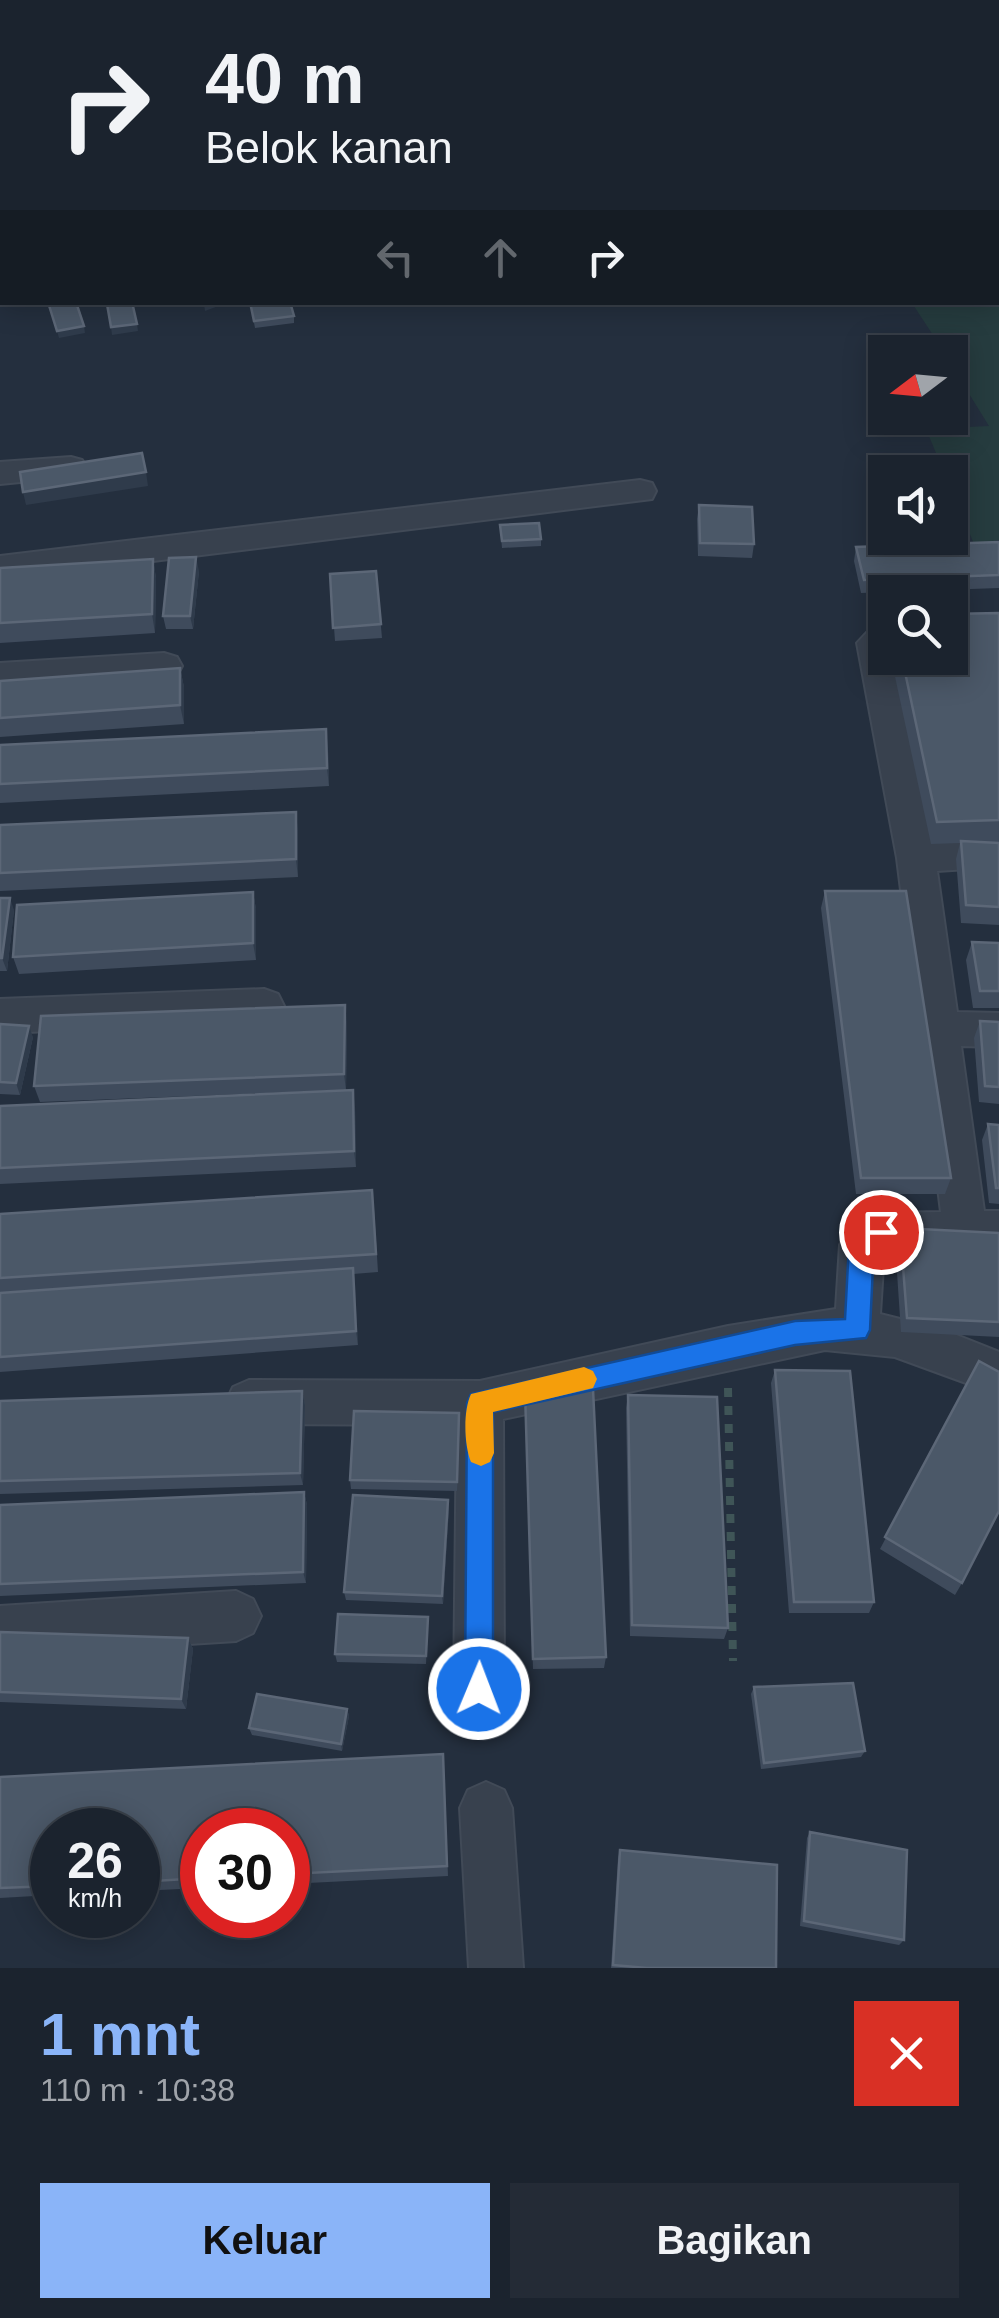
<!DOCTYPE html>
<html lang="id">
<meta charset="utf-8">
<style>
body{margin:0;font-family:Arial,sans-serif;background:#242b36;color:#f1f3f6;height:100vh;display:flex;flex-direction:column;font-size:38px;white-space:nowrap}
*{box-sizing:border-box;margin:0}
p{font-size:32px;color:#a0a4aa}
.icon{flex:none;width:55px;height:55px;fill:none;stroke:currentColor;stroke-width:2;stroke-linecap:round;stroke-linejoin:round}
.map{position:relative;height:1968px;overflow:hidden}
.details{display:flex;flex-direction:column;background:#1b232e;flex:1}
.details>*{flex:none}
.banner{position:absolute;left:0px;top:0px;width:1000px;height:305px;box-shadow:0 5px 25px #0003,0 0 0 2px #39404a;background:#1b232e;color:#f1f3f6;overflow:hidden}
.needle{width:65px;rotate:254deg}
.tools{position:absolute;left:868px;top:335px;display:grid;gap:20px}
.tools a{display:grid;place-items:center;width:100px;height:100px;border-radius:0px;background:#1b232e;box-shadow:0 5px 25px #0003,0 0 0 2px #39404a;font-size:50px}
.speed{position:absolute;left:30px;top:1808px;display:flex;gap:20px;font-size:50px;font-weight:700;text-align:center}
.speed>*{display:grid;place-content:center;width:130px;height:130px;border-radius:50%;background:#1b232e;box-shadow:0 5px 25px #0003,0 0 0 2px #39404a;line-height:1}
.speed small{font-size:25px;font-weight:400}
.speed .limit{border:15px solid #d22;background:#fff;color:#111}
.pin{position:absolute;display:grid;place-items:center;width:85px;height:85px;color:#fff;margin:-42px;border:5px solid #fff;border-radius:50%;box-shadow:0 2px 10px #0007}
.me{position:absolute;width:110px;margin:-55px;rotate:1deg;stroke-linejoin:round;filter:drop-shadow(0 0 8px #0008)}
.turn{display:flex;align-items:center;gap:35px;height:210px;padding:0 40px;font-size:45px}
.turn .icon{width:130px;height:130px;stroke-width:2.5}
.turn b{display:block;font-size:70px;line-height:85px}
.lanes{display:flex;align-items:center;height:95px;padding:0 40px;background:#0003;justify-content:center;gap:50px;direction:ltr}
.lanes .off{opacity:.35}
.round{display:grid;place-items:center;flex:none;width:105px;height:105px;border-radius:0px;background:#242b36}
.summary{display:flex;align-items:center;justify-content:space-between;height:170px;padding:0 40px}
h1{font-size:60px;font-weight:700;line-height:75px;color:#8ab4f8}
.primary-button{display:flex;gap:20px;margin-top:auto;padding:20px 40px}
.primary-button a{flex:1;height:115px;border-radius:0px;background:#8ab4f8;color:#111;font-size:40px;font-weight:700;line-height:115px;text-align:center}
.primary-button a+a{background:#242b36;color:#f1f3f6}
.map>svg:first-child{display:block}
</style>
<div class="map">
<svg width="999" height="1968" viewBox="0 0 999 1968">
<rect width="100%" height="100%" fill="#242f3e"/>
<path fill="#263c3f" d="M584 0H999V540L974 544 950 486V472H944L926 429 989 426 950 363V352H944L912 303 998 302V2Z"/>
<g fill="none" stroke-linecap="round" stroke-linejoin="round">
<g stroke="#414a57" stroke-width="4">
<path id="minor" d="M71 457 82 460 87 468 82 476 0 484V462Z
M640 480 652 483 656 491 652 499 0 580V556Z
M885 623V658H895L932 842 999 837V867L937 871 957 1012 999 1013V1047L961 1046 984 1211H999V1249L884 1251 880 1314 944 1330 999 1352V1395L895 1357 825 1350 503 1419 504 1689 497 1707 479 1714 461 1707 454 1689 457 1425 249 1424 233 1417 226 1402 233 1387 249 1380 480 1381 728 1326 836 1309 840 1245 851 1223 881 1213 941 1212 897 858 857 643 873 626Z
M164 653 177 657 182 666 177 675 0 689V663Z
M264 989 278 994 284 1006 278 1018 264 1023 0 1033V999Z
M236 1591 253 1599 261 1616 253 1633 236 1641 0 1656V1606Z
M486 1782 504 1790 512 1808 523 1968H469L460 1808 468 1790Z"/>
</g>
<path stroke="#3f5557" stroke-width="8" stroke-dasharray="9 9" stroke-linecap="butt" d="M728 1388 733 1661"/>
<use href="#minor" fill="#38414e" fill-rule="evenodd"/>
</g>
<path fill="#3f4b5c" d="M250 302 294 316V323L255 328Z
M699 505 754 544 752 558 698 556 697 519Z
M500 525 541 539V546L502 548Z
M999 542V588L861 593 854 561 856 547Z
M153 559 156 578 155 633 0 643V568Z
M199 571 193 629H166L163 616Z
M376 571 382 638 335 641 330 574Z
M999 613V925L961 923 956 859 960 843 931 844 891 658H950Z
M180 668 184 687V724L0 737V681Z
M0 745 328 748 329 786 0 803Z
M0 825 298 830V877L0 891Z
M825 891 951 1178 945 1194H856L821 908Z
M253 892 256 909V960L19 974 13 957Z
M0 898 14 910 7 971H0Z
M972 942 999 943V1008H973L966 960Z
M980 1021 999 1022V1104L979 1102 974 1038Z
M347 1022 346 1090 40 1102 34 1086Z
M0 1024 33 1037 20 1095 0 1094Z
M0 1106H355L356 1167 0 1184Z
M988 1124 999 1125V1204L989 1203 982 1140Z
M374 1209 378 1272 353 1274 358 1345 0 1372V1214Z
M900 1228 999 1233V1337L901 1332 895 1243Z
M979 1361 962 1583 955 1595 880 1549Z
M775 1370 874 1602 869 1613H789L771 1383Z
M302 1391 305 1405 303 1485 0 1494V1401Z
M525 1391 606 1657 604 1668 533 1669Z
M628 1395 728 1628 724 1639 630 1636 626 1408Z
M460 1423 457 1491 351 1489 350 1480Z
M304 1492 307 1505 306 1583 0 1596V1505Z
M449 1508 443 1604 346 1600 344 1592Z
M428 1617 426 1664 337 1662 335 1654Z
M0 1632 188 1638 193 1649 186 1709 0 1702Z
M754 1687 865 1751 861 1757 761 1769 751 1694Z
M347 1709 349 1716 342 1751 252 1735 249 1728Z
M444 1766 448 1876 288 1884V1830H202V1888L138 1891V1830H52V1895L0 1898V1777Z
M810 1832 904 1940 899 1945 800 1926 807 1838Z
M620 1850 776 1968H611L618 1858Z"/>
<path fill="#2f3b4b" d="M208 302H229L205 311 204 304Z
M137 324 138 331 112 335 111 327Z
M84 326 85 333 59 338 57 331Z
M146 472 148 486 26 505 23 492Z
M196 557 199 571 193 629 190 616Z
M153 559 156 578 155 633 152 614Z
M180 668 184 687V724L180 705Z
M326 729 328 748 329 786 327 768Z
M296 812 298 830V877L296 859Z
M253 892 256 909V960L253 943Z
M10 898 14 910 7 971 2 958Z
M345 1005 347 1022 346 1090 344 1074Z
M29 1026 33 1037 20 1095 16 1083Z
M353 1090 355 1106 356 1167 354 1151Z
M353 1268 355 1283 358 1345 356 1331Z
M302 1391 305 1405 303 1485 300 1473Z
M304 1492 307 1505 306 1583 303 1572Z
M448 1500 449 1508 443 1604 442 1596Z
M188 1638 193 1649 186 1709 181 1699Z
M347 1709 349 1716 342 1751 341 1744Z"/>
<path fill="#4b5868" stroke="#5c6777" stroke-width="2.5" d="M48 302H76L84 326 57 331Z
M122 302H132L137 324 111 327 107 304Z
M250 302H290L294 316 254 321Z
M142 453 146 472 23 492 20 472Z
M699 505 752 507 754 544 700 543Z
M539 523 541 539 502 541 500 525Z
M999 542V575L864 580 856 547Z
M196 557 190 616H163L169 558Z
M153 559 152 614 0 623V568Z
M376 571 381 624 333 628 330 574Z
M999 613V820L937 822 902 658H950V614Z
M180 668V705L0 718V681Z
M326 729 327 768 0 784V745Z
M296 812V859L0 873V825Z
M961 841 999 843V907L966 905Z
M825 891H906L951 1178H861Z
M253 892V943L13 957 17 905Z
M0 898H10L2 958H0Z
M972 942 999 943V991H980Z
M345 1005 344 1074 34 1086 41 1016Z
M980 1021 999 1022V1087L985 1086Z
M0 1024 29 1026 16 1083 0 1082Z
M353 1090 354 1151 0 1168V1106Z
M988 1124 999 1125V1188H996Z
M372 1190 376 1254 0 1278V1214Z
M900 1228 999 1233V1322L907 1318Z
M353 1268 356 1331 0 1357V1293Z
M979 1361 999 1372V1511L962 1583 885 1537Z
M775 1370 850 1371 874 1602H794Z
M593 1389 606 1657 533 1659 525 1391Z
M302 1391 300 1473 0 1481V1401Z
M628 1395 717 1397 728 1628 632 1625Z
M354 1411 459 1413 457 1482 350 1480Z
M304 1492 303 1572 0 1584V1505Z
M353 1495 448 1500 442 1596 344 1592Z
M338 1614 428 1617 426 1656 335 1654Z
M0 1632 188 1638 181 1699 0 1692Z
M853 1683 865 1751 764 1763 754 1687Z
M257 1694 347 1709 341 1744 249 1728Z
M443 1754 447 1866 288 1874V1830H202V1878L138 1882V1830H52V1886L0 1888V1777Z
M810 1832 907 1850 904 1940 804 1921Z
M620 1850 777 1865 776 1968H647L613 1965Z"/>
<path fill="#1a73e8" stroke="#114b97" stroke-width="2.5" d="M881 1221 890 1224 893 1232 890 1240 874 1245 870 1330 866 1338 795 1345 493 1412V1689L489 1699 479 1703 469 1699 465 1689 467 1403 471 1394 795 1321 845 1319 849 1245 857 1229Z"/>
<path fill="#f59e0b" d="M584 1367 593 1371 597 1379 593 1388 493 1412 494 1453 490 1462 481 1466 471 1462C464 1445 463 1411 471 1394Z"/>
</svg>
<div class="tools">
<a><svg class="needle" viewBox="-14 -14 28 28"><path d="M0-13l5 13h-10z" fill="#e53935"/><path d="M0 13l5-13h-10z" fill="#a0a4aa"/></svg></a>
<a><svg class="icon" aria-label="sound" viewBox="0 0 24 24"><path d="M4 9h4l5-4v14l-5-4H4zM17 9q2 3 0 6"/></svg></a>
<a><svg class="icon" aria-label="search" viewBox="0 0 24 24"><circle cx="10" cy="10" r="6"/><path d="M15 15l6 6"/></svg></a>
</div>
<div class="speed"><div>26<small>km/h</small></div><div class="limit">30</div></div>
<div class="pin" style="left:881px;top:1232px;background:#d93025"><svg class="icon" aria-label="arrive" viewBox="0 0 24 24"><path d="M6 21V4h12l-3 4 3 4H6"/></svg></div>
<svg class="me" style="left:479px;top:1689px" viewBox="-20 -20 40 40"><circle r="17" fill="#1a73e8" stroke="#fff" stroke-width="3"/><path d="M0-11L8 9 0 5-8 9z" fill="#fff"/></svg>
<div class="banner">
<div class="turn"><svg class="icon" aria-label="right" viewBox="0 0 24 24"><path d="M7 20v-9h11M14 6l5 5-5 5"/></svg><div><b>40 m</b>Belok kanan</div></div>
<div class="lanes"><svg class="icon off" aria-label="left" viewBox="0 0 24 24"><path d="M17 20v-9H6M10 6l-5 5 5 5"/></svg><svg class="icon off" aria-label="ahead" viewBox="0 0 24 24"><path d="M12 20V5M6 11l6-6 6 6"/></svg><svg class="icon" aria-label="right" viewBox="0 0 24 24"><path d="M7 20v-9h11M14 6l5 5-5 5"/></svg></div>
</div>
</div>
<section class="details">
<div class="summary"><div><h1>1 mnt</h1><p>110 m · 10:38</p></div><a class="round" style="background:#d93025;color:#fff"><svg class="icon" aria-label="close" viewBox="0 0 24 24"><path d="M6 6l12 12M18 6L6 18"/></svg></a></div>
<div class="primary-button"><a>Keluar</a><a>Bagikan</a></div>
</section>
